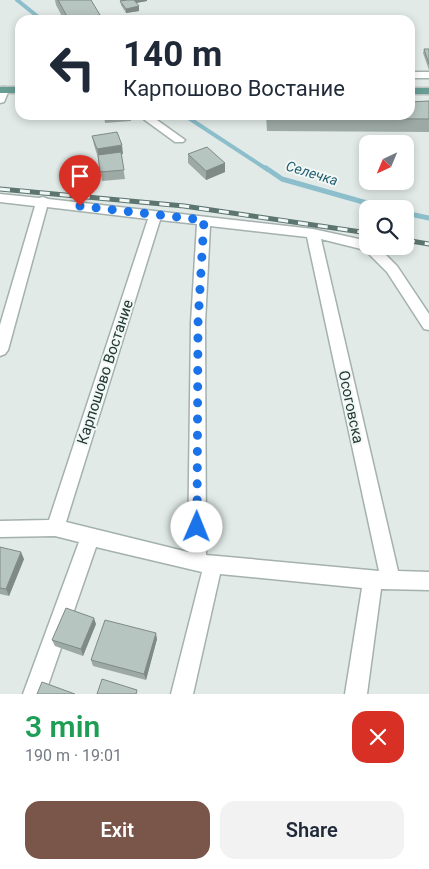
<!DOCTYPE html>
<meta charset="utf-8">
<style>
body{margin:0;font-family:Roboto,sans-serif;background:#f2f2f3;color:#1f2937;height:100vh;display:flex;flex-direction:column;font-size:19px;white-space:nowrap}
*{box-sizing:border-box;margin:0}
p{font-size:16px;color:#747a83}
.icon{flex:none;width:28px;height:28px;fill:none;stroke:currentColor;stroke-width:2;stroke-linecap:round;stroke-linejoin:round}
.map{position:relative;height:694px;overflow:hidden}
.drawer{display:flex;flex-direction:column;background:#fff;flex:1}
.drawer>*{flex:none}
.banner{position:absolute;left:15px;top:15px;width:400px;height:105px;border-radius:15px;box-shadow:0 2px 8px #0003;background:#fff;color:#1f2937;overflow:hidden}
.needle{width:32px;rotate:224deg}
.fabs{position:absolute;left:359px;top:135px;display:grid;gap:10px}
.fabs a{display:grid;place-items:center;width:55px;height:55px;border-radius:10px;background:#fff;box-shadow:0 2px 8px #0003;font-size:25px}
.pin{position:absolute;display:grid;place-items:center;width:42px;height:42px;color:#fff;margin:-51px -21px;border-radius:50% 50% 50% 0;rotate:-45deg;box-shadow:0 0 5px #0007}
.pin .icon{rotate:45deg}
.me{position:absolute;width:55px;margin:-28px;rotate:1deg;stroke-linejoin:round;filter:drop-shadow(0 0 4px #0008)}
.turn{display:flex;align-items:center;gap:18px;height:105px;padding:0 25px;font-size:22px}
.turn .icon{width:65px;height:65px;stroke-width:2.5}
.turn b{display:block;font-size:35px;line-height:42px}
.round{display:grid;place-items:center;flex:none;width:52px;height:52px;border-radius:15px;background:#f2f2f3}
.overview{display:flex;align-items:center;justify-content:space-between;height:85px;padding:0 25px}
h1{font-size:30px;font-weight:600;line-height:38px;color:#1e9e55}
.button{display:flex;gap:10px;margin-top:auto;padding:10px 25px}
.button a{flex:1;height:58px;border-radius:15px;background:#79554a;color:#fff;font-size:20px;font-weight:600;line-height:58px;text-align:center}
.button a+a{background:#f2f2f3;color:#1f2937}
.map>svg:first-child{display:block}
</style>
<div class="map">
<svg width="429" height="694" viewBox="0 0 429 694">
<rect width="100%" height="100%" fill="#e1eae7"/>
<g fill="none" stroke-linecap="round" stroke-linejoin="round">
<path stroke="#8cbecc" stroke-width="4" d="M17 0 42 20
M184 115 268 170"/>
<path stroke="#8cbecc" stroke-width="5" d="M266 168 282 179 388 209
M405 213 429 218"/>
<g stroke="#a4b1ae" stroke-width="3">
<path id="minor" d="M410 72H429V78H410Z
M4 87 9 90 4 102 0 103V88Z
M138 115H150L185 140 183 142H175Z
M0 194 39 198 43 197 48 199 313 229 368 241V246H377L397 266 429 314V330L424 329 387 272 365 250 321 239 398 571 429 572V590L381 589 367 694H345L362 588 220 574 193 694H171L202 572 96 547 45 694H23L79 542 55 536 0 537V521L49 520 148 219 47 207 8 350 5 354 0 356V325L35 206 0 202ZM160 220 197 224 191 323 188 552 66 522ZM210 226 307 237 379 571 206 555 205 323Z"/>
</g>
<g stroke="#bdc4c2" stroke-width="3">
<path id="major" d="M0 87H20V93H0Z
M410 88H429V94H410Z"/>
</g>
<use href="#minor" fill="#fff" fill-rule="evenodd"/>
<use href="#major" fill="#689d93" fill-rule="evenodd"/>
<g stroke="#5d7570" stroke-width="5">
<path id="rail" d="M0 189 184 206 368 233
M405 240 429 244"/>
</g>
<use href="#rail" stroke="#f1f7f4" stroke-width="3" stroke-dasharray="10" stroke-linecap="butt"/>
</g>
<path fill="#9da9a5" d="M55 0H91L101 20H64L56 5Z
M120 0H147V1L136 3 139 11 126 13 121 5Z
M424 49H429V70L423 53Z
M429 101V132L267 131 266 115H410Z
M104 115H131V121L105 123Z
M92 136 123 154H121L125 179 102 181 98 158 94 145Z
M188 154 225 172 206 180 188 163Z
M0 547 24 559 9 596 0 594Z
M96 624 83 656 55 646 52 640Z
M157 639 146 680 93 666 91 660Z"/>
<path fill="#7f8a86" d="M123 0H147V1L124 5Z
M139 6V11L126 13V9Z
M100 15 101 20H73Z
M122 145 123 154 99 158 97 149Z
M225 163V172L206 180V171Z
M21 552 24 559 9 596 6 589Z
M94 618 96 624 83 656 81 649Z
M156 633 157 639 146 680 144 674Z"/>
<path fill="#b6c5c0" stroke="#7f8a86" d="M58 0H91L100 15 73 20H69Z
M127 0H134L139 6 126 9 120 1Z
M424 49H429V64Z
M429 101V119L268 118V115H410V102Z
M117 132 122 145 97 149 92 136Z
M207 147 225 163 206 171 188 154Z
M121 152 124 170 100 172 98 155Z
M0 547 21 552 6 589 0 588Z
M66 608 94 618 81 649 52 640Z
M105 620 156 633 144 674 91 660Z
M102 679 137 690 136 694H97Z
M42 682 75 694H37Z"/>
<g fill="none" stroke-linecap="round" stroke-linejoin="round">
<path stroke="#1a73e8" stroke-width="9" stroke-dasharray="0 16.2" d="M80 206 204 220 198 323 197 527"/>
</g>
<g text-anchor="middle" stroke-width="4" stroke-linejoin="round" paint-order="stroke">
<g font-size="14" font-style="italic" fill="#215e71" stroke="#f1f7f4">
<text transform="translate(312 173) rotate(17)" y="5">Селечка</text>
</g>
<g font-size="15" fill="#233935" stroke="#f1f7f4">
<text transform="translate(105 372) rotate(-72)" y="5">Карпошово Востание</text>
<text transform="translate(351 407) rotate(78)" y="5">Осоговска</text>
</g>
</g>
</svg>
<div class="fabs">
<a><svg class="needle" viewBox="-14 -14 28 28"><path d="M0-13l5 13h-10z" fill="#e53935"/><path d="M0 13l5-13h-10z" fill="#747a83"/></svg></a>
<a><svg class="icon" aria-label="search" viewBox="0 0 24 24"><circle cx="10" cy="10" r="6"/><path d="M15 15l6 6"/></svg></a>
</div>
<div class="pin" style="left:80px;top:206px;background:#d93025"><svg class="icon" aria-label="arrive" viewBox="0 0 24 24"><path d="M6 21V4h12l-3 4 3 4H6"/></svg></div>
<svg class="me" style="left:197px;top:527px" viewBox="-20 -20 40 40"><circle r="19" fill="#fff"/><path d="M0-13L10 11 0 6-10 11z" fill="#1a73e8"/></svg>
<div class="banner">
<div class="turn"><svg class="icon" aria-label="left" viewBox="0 0 24 24"><path d="M17 20v-9H6M10 6l-5 5 5 5"/></svg><div><b>140 m</b>Карпошово Востание</div></div>
</div>
</div>
<section class="drawer">
<div class="overview"><div><h1>3 min</h1><p>190 m · 19:01</p></div><a class="round" style="background:#d93025;color:#fff"><svg class="icon" aria-label="close" viewBox="0 0 24 24"><path d="M6 6l12 12M18 6L6 18"/></svg></a></div>
<div class="button"><a>Exit</a><a>Share</a></div>
</section>
